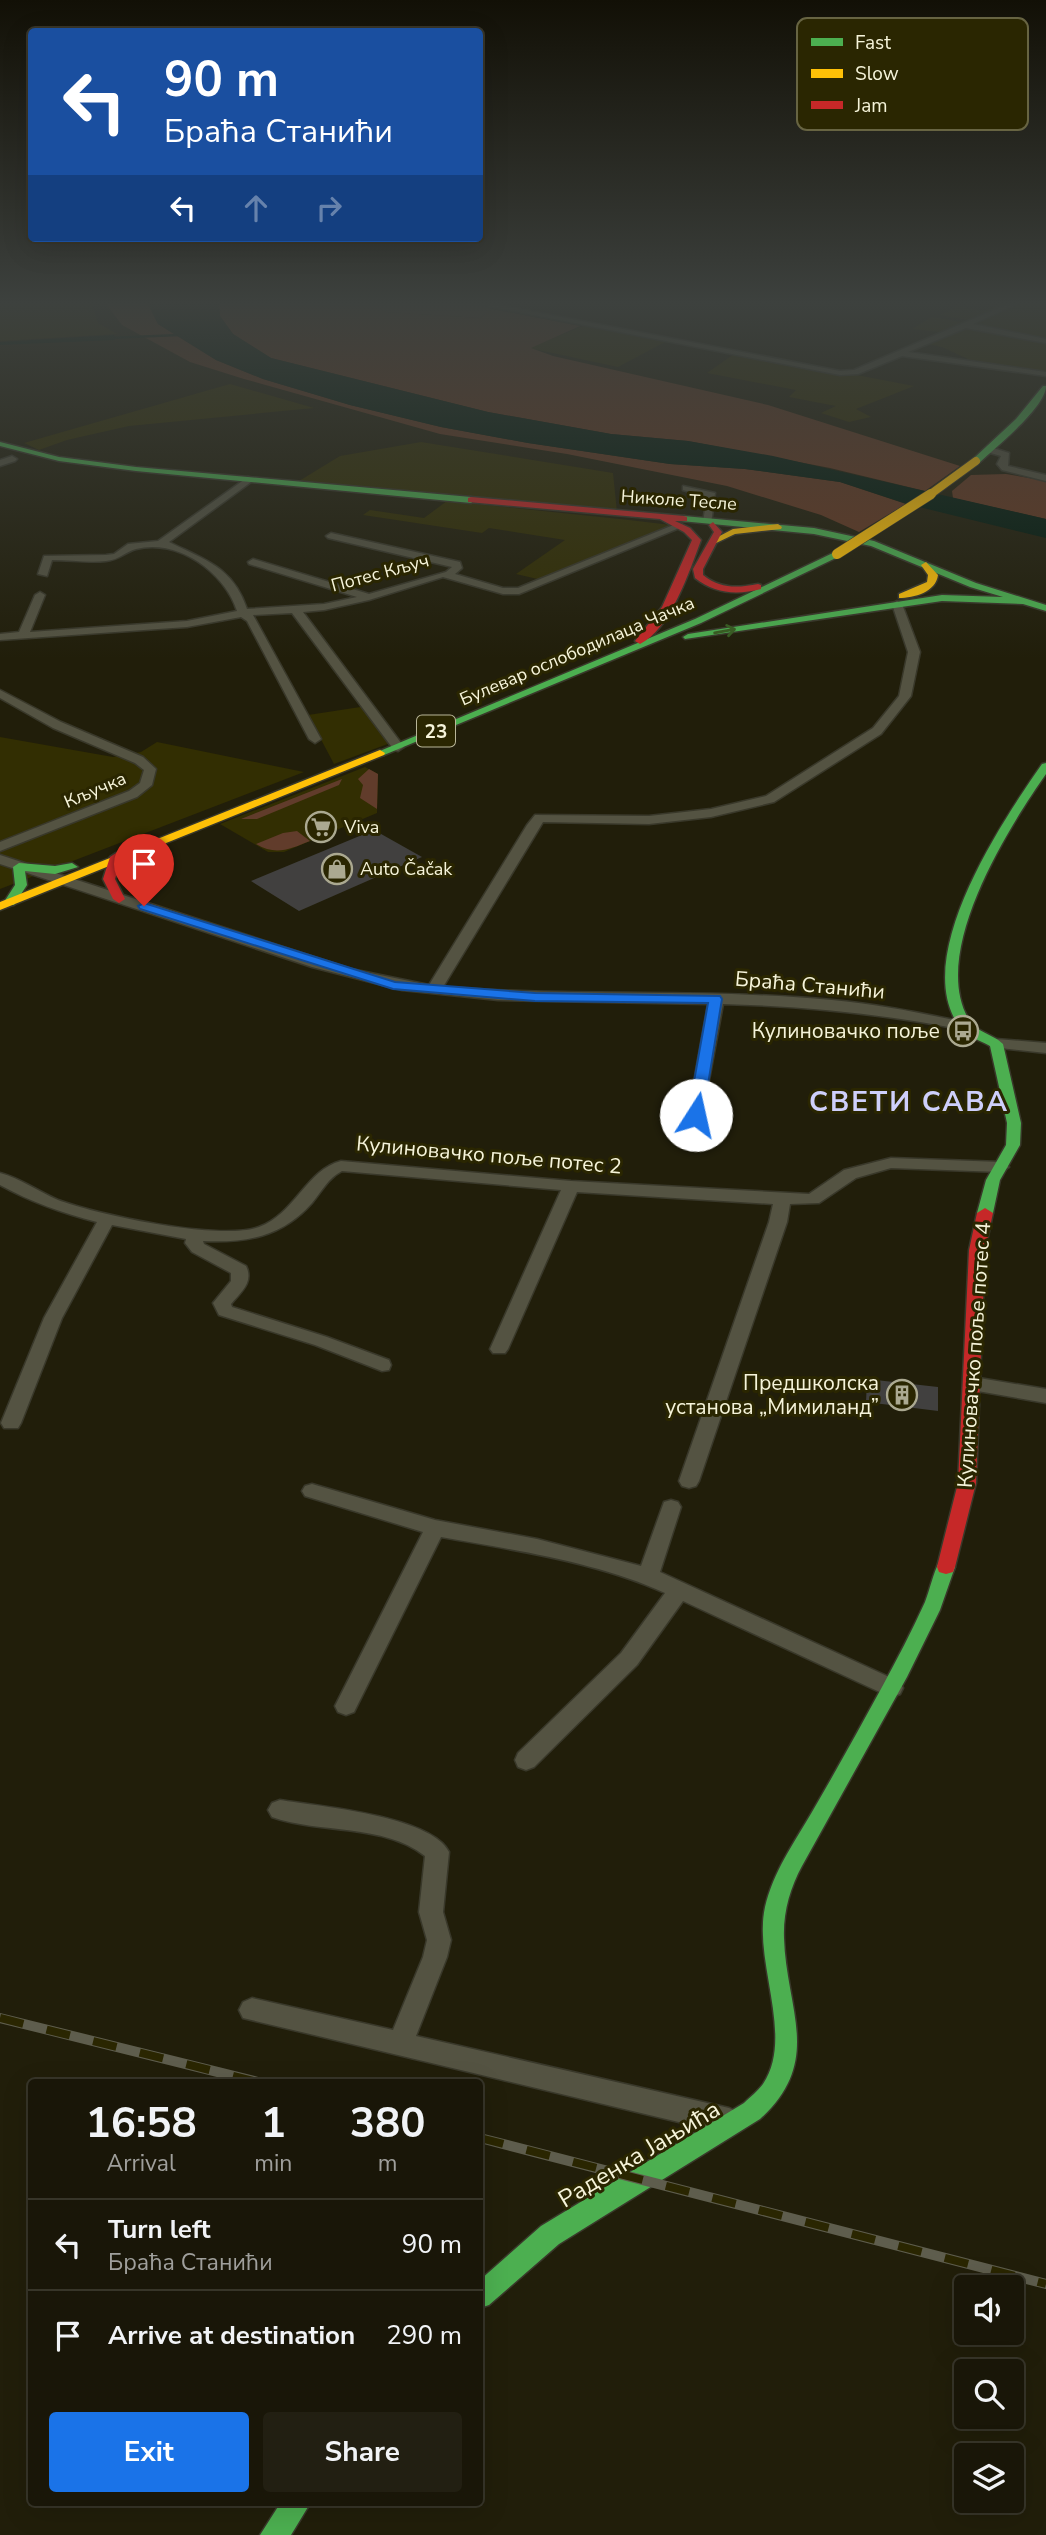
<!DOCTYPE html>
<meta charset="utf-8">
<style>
body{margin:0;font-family:"Nunito Sans",sans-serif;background:#221f12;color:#f1f3f6;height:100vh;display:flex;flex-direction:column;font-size:26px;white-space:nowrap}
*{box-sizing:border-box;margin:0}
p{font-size:23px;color:#9f9f9c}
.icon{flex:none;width:38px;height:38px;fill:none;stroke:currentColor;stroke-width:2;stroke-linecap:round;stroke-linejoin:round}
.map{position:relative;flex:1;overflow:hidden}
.sheet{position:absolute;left:28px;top:2079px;width:455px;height:427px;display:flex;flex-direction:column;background:#191608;border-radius:7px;box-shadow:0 7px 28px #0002,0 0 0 2px #373529}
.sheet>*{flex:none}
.top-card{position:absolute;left:28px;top:28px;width:455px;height:214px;border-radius:7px;box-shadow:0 7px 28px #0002,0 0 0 2px #373529;background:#1a4fa0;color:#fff;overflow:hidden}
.tools{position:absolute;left:954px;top:2275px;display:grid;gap:14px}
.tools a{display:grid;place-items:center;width:70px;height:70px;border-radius:7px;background:#191608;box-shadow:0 7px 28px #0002,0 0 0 2px #373529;font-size:35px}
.pin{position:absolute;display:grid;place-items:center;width:60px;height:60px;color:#fff;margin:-72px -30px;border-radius:50% 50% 50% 0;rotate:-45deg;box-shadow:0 0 7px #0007}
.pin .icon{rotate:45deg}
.me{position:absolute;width:77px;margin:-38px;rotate:10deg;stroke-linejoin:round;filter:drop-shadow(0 0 5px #0008)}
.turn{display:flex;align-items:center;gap:24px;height:147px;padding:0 21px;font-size:32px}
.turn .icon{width:91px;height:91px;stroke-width:2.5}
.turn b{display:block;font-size:49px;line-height:60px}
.lanes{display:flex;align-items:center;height:66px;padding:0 21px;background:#0003;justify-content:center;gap:35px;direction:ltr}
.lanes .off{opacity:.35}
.eta{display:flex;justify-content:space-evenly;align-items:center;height:119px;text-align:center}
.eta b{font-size:42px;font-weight:700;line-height:49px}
.primary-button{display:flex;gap:14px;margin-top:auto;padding:14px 21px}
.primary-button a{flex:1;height:80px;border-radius:7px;background:#1a73e8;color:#fff;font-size:28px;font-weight:700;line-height:80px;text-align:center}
.primary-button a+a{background:#221f12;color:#f1f3f6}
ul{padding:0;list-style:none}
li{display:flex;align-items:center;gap:21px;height:91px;padding:0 21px;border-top:2px solid #373529}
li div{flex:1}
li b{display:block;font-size:26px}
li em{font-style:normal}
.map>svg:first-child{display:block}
</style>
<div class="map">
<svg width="1046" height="2535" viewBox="0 0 1046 2535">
<rect width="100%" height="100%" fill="#211e0a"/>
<path fill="#322e02" d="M0 304H92L98 323 117 334 0 341Z
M1000 304H1046V370L1039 374 979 364 942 347 919 342 939 332 912 329 932 317 961 322 967 320 940 315 957 306 984 311Z
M583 326 665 342 618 367 529 348Z
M734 354 833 373H846L914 386 856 409 871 417 849 422 821 413 836 406 789 397 796 390 707 373Z
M230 384 314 408 129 426 67 440 39 450 24 443Z
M421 442 613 473 617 512 299 481 340 456Z
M447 501 629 520 679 526 546 581 516 574 565 540 489 528 482 533 363 515 370 510 424 518Z
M367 706 393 742 334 764 308 715Z
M0 737 113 757 141 752 157 742 304 772 0 889Z
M365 767 378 774 377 813 284 852H268L220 824Z"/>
<path fill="#613c2b" d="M372 304H481L492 309 480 318 386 312Z
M369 769 378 774 377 809 360 798 363 785 358 779Z
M342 779 339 785 257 819H241Z
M297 831 310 841C290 849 276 856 256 844L283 833Z"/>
<path fill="#653922" d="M106 304H148L158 324 216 360 263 379 350 405 441 427 528 443 670 464 745 469 840 482 906 504 859 532 821 515 727 486 567 454 440 434 244 379 190 362 122 325Z
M219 304H372L386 312 480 318 492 309 580 326 531 348 553 356 768 405 960 466 925 491 830 468 688 441 611 434 488 412 271 358 233 334 220 316Z
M1006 474 1046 481V519L953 498 952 491 971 475Z"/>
<path fill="#031c0f" d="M148 304H219L220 316 233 334 271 358 488 412 611 434 688 441 773 456 1046 519V538L907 504 840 482 745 469 670 464 528 443 441 427 350 405 263 379 216 360 158 324Z
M114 335 115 340 0 345V342Z"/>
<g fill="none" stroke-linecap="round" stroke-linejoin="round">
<path stroke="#031c0f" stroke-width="2.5" d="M108 338 179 335"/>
</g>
<path fill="#41403f" d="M374 830 422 857 299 911 251 881Z
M867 1379 938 1387V1411L866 1402Z"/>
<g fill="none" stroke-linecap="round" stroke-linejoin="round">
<g stroke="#39382a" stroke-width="3">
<path id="street" d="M477 304H494L840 371 854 370 1008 304H1016L973 324 1046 339V343L966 328 908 352 1046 372V376L902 356 858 374 840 375Z
M990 447 1009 453 1008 466 1046 475V481L1002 470 997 464 1001 456 987 452V448Z
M12 456 17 459 15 461 0 466V460Z
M248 477 251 478V482L169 542C205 560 233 567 247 609L324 604 357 597 249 564 248 562 253 559 369 594 446 572 452 567 328 538 326 536 331 533 460 562 462 568 455 574 503 588H518L676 524 684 526 519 594H503L443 577 369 600 324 610 303 612 404 747 398 751 394 750 292 613 253 615 321 739 315 743 309 739 247 621 241 617 187 627 0 640V634L19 632 35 595 40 592 45 595 30 632 187 621 237 611C225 572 177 538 136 549 125 552 119 560 106 561 89 563 70 560 52 560L47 576 38 574 44 556 106 555 114 554 128 544 158 541Z
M683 486 715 493 711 524 703 522 707 497 683 490Z
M897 601 902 604 920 652 911 696 881 734 774 802 711 817 649 824 543 822 443 987C573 997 703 988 832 1000 877 1004 920 1013 964 1022L971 1026 964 1030C884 1014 805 1006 723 1004L702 1118H690L688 1115 708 1004 498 1000 402 990 312 967 0 864V855L351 969 429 985 527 825 535 815 649 816 711 809 766 796 873 728 899 696 908 652 892 604Z
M0 690 61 722 143 757 156 769 152 785 137 797 0 851V842L129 791 140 783 144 770 135 763 53 728 0 698Z
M996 1039 1046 1043V1053L991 1047 988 1044Z
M891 1158 1001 1162 1009 1167 1001 1172 891 1168 856 1178 819 1203 790 1204 787 1222 699 1481 696 1486 689 1488 682 1486 679 1481 769 1222 773 1204 577 1192 508 1349 505 1353H493L490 1349 561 1190 342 1171C328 1178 322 1191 312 1203 282 1237 246 1243 203 1241L204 1244 246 1266C254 1282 241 1292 231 1304L232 1307 327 1337 389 1360 391 1365 389 1370 382 1371 315 1345 219 1315 213 1303 231 1281V1273L192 1252 185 1243 186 1239 112 1225 62 1318 21 1423 18 1428H4L1 1423 44 1318 97 1222C62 1213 31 1202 0 1185V1173C20 1178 39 1192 58 1200 98 1215 219 1241 259 1227 295 1214 306 1170 341 1161L571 1181 809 1194 844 1170Z
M973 1377 1046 1389V1403L966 1389 964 1384 966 1379Z
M312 1484 435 1520 537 1539 641 1566 664 1502 671 1500 678 1502 681 1507 660 1572 900 1682 903 1688 900 1694 892 1697 884 1694 683 1601 637 1665 534 1767 526 1770 518 1767 515 1760 518 1753 621 1653 665 1593C597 1562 514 1550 441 1537L354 1712 346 1715 338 1712 335 1706 423 1532 305 1496 302 1491 305 1486Z
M280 1800C317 1806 432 1816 449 1852L443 1912 451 1940 447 1957 416 2036 729 2108 738 2112 742 2121 738 2130 729 2134 243 2018 239 2010 243 2002 252 1998 393 2030 423 1957 427 1940 419 1912 425 1856C383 1823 320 1834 272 1817L268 1810 272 1803Z"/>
</g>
<g stroke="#39382a" stroke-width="3">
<path id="fast" d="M1043 386H1046C1046 407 995 448 979 463H973V459L1016 419Z
M0 442 59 457 136 467 471 497 475 500 471 503 136 471 59 461 0 446Z
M684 516 814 528 874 541 976 583 1046 605V611L1023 604 942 601 685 639 683 637 688 634 942 595 1003 597 970 587 871 546 814 534 681 521V517Z
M837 551 842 554 840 556 701 623 384 755 375 753 695 619Z
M1046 763V774C1008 828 929 953 969 1020 976 1032 993 1034 1003 1044L1021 1123 1020 1145 1000 1180 993 1213 985 1218 977 1213 986 1180 1006 1145 1007 1123 990 1046C979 1040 966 1036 959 1026 910 957 1003 820 1042 764Z
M19 863 55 866 72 863 78 867 55 874 25 871 27 885 14 905H6L4 902 15 885 13 867Z
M946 1560 953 1562 955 1567 940 1610 907 1677 802 1866C790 1888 783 1913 784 1938 786 2009 824 2061 760 2119L559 2244 489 2305 480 2308V2280L541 2226 744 2103C750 2097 758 2091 763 2084 795 2037 753 1962 765 1907 773 1872 794 1843 812 1812 836 1771 859 1729 882 1687 897 1659 912 1631 925 1602 930 1589 933 1574 939 1562Z
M281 2502H311L291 2535H260Z"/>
</g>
<g stroke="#39382a" stroke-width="3">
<path id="slow" d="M778 524 782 527 781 529 735 534 714 544 710 541 733 529Z
M926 562 938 575C936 592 914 598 899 598V594L927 582 928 575 921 565Z
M380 750 385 753 384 755 0 910V902Z"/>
</g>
<g stroke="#39382a" stroke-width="3">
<path id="jam" d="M471 497 684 516 687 517V521H675L690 528 701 540C690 570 670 630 640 644L635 641 662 607 692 540 684 532 660 519 468 502V498Z
M713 522 722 532 703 569V575C720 589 738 588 758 584L761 585V589C737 595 715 594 695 578L693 569 714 532 709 525Z
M116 853 122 857 115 879 125 899 119 903 113 899 103 879 110 857Z
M985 1208 993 1213 985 1250 976 1483 955 1567 953 1572 946 1574 939 1572 937 1567 958 1483 969 1250 977 1213Z"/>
</g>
<use href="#street" fill="#545342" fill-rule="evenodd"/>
<use href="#fast" fill="#4caf50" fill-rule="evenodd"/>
<use href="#slow" fill="#ffc107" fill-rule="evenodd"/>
<use href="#jam" fill="#c62828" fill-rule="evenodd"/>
<g stroke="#5e5d4d" stroke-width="10">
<path id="rail" d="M0 2018 258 2082
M480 2138 1046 2284"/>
</g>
<use href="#rail" stroke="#2a2601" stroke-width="8" stroke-dasharray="24" stroke-linecap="butt"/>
<g stroke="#39382a" stroke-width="10" stroke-linecap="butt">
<path id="slow-bridge-far1" d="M928 496 976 461"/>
</g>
<g stroke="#39382a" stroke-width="11" stroke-linecap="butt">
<path id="slow-bridge" d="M837 554 931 494"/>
</g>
<use href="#slow-bridge-far1" stroke="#ffc107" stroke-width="8"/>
<use href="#slow-bridge" stroke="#ffc107" stroke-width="10"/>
</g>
<defs><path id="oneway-shaft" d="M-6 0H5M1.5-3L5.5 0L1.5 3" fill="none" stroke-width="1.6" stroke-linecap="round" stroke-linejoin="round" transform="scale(1.75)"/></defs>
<use stroke="#385d21" href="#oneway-shaft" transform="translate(725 631) rotate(-10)"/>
<linearGradient id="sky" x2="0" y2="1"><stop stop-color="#121006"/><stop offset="0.46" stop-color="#3d413e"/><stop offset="1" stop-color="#3d413e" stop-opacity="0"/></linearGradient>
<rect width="1046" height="659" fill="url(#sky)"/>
<path fill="#1a73e8" stroke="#114b97" stroke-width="2" d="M144 903 395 982 535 993 720 996 722 999 703 1115 696 1120 688 1115 708 1003 535 1001 393 989 140 909 138 906Z"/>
<defs>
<g id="supermarket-ring" transform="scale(1.575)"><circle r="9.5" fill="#2a2601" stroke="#aba991" stroke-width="1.5"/><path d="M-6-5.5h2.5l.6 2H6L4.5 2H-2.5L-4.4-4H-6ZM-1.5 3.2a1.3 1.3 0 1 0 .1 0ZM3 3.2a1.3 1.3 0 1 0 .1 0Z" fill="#aba991"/></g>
<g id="shop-ring" transform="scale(1.575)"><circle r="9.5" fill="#2a2601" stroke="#aba991" stroke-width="1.5"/><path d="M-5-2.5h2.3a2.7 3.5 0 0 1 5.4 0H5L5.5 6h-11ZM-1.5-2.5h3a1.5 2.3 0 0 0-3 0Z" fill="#aba991"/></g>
<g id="bus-ring" transform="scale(1.575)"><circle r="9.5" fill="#2a2601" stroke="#aba991" stroke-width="1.5"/><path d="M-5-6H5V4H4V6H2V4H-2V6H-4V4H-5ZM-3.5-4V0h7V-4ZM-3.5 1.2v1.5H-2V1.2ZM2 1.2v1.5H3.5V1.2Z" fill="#aba991"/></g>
<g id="building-ring" transform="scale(1.575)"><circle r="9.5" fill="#2a2601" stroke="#aba991" stroke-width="1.5"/><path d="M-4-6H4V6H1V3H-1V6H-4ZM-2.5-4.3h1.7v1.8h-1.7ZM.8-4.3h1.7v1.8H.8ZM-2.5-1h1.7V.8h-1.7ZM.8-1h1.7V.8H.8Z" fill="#aba991"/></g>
</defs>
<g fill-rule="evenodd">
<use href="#supermarket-ring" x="321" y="827"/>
<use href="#shop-ring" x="337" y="869"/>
<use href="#bus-ring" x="963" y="1031"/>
<use href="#building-ring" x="902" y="1395"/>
</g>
<g text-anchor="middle" stroke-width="6" stroke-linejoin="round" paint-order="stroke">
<g font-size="18" fill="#f6f4da" stroke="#2a2601">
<text transform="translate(679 500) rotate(4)" y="6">Николе Тесле</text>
<text transform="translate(380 573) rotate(-15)" y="6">Потес Кључ</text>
<text transform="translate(577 651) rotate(-23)" y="6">Булевар ослободилаца Чачка</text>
<text transform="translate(95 790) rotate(-23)" y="6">Кључка</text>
</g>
<g font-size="18" fill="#f6f4da" stroke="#2a2601" text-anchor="start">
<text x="344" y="833">Viva</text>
<text x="360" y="875">Auto Čačak</text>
</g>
<rect fill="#2a2601" stroke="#b9b699" stroke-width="2" x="417" y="715.5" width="38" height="31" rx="5"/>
<g font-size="19" font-weight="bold" fill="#f6f4da">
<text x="436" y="738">23</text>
</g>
<g font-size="21" fill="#f6f4da" stroke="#2a2601">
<text transform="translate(810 985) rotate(5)" y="7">Браћа Станићи</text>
<text transform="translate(489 1155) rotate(5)" y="7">Кулиновачко поље потес 2</text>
<text transform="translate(974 1355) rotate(-86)" y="7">Кулиновачко поље потес 4</text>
</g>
<g font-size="21" fill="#f6f4da" stroke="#2a2601" text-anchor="end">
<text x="940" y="1038">Кулиновачко поље</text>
<text x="879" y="1390">Предшколска<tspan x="879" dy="24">установа „Мимиланд”</tspan></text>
</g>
<g font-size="24" fill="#f6f4da" stroke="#2a2601">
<text transform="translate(639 2154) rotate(-31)" y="8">Раденка Јањића</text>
</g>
<g font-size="28" font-weight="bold" letter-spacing="2" fill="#cecffb" stroke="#2a2601">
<text x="909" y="1111">СВЕТИ САВА</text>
</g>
</g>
<rect x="797" y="18" width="231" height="112" rx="10" fill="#2a2601" stroke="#676442" stroke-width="2"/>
<rect x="811" y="38" width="32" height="8" fill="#4caf50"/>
<rect x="811" y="69" width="32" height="9" fill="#ffc107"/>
<rect x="811" y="101" width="32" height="8" fill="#c62828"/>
<g font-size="19" fill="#f6f4da">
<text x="855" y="49">Fast</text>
<text x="855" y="80">Slow</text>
<text x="855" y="112">Jam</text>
</g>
</svg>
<div class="tools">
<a><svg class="icon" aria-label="sound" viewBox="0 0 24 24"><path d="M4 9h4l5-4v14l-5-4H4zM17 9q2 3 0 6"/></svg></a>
<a><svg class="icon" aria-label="search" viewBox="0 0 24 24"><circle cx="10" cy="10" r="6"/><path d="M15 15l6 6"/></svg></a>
<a><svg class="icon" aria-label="layers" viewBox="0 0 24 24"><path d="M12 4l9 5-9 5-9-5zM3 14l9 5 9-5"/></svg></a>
</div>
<div class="pin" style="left:144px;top:906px;background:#d93025"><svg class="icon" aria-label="arrive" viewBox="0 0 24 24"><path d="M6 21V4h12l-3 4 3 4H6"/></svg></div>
<svg class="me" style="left:696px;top:1115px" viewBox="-20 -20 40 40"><circle r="19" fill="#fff"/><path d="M0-13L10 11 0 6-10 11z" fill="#1a73e8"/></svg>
<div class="top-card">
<div class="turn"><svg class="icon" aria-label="left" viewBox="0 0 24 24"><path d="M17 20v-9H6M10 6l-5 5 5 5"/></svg><div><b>90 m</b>Браћа Станићи</div></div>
<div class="lanes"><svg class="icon" aria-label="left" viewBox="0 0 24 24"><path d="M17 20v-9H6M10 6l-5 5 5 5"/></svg><svg class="icon off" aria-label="ahead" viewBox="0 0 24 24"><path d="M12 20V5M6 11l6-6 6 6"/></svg><svg class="icon off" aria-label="right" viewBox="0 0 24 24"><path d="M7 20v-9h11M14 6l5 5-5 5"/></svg></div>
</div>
<section class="sheet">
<div class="eta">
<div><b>16:58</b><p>Arrival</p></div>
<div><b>1</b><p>min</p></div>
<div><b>380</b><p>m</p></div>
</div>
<ul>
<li><svg class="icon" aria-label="left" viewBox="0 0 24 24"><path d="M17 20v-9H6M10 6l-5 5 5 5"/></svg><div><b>Turn left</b><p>Браћа Станићи</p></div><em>90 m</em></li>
<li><svg class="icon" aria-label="arrive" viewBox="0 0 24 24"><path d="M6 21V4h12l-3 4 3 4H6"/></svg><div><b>Arrive at destination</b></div><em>290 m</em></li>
</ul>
<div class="primary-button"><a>Exit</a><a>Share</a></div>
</section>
</div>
